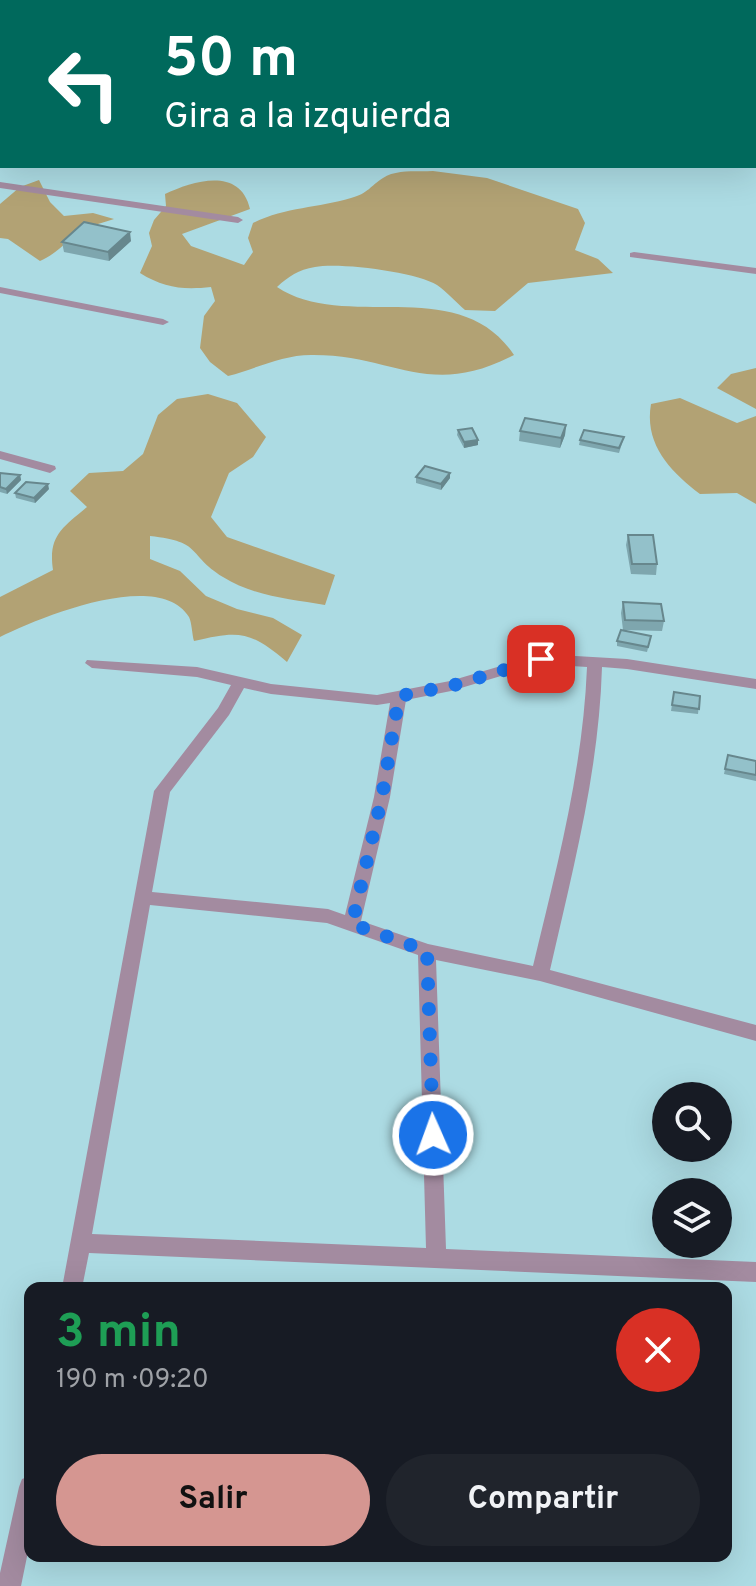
<!DOCTYPE html>
<html lang="es">
<meta charset="utf-8">
<style>
body{margin:0;font-family:Overpass,sans-serif;background:#20242c;color:#f1f3f6;height:100vh;display:flex;flex-direction:column;font-size:30px;white-space:nowrap}
*{box-sizing:border-box;margin:0}
p{font-size:26px;color:#9ea1a6}
.icon{flex:none;width:44px;height:44px;fill:none;stroke:currentColor;stroke-width:2;stroke-linecap:round;stroke-linejoin:round}
.map{position:relative;flex:1;overflow:hidden}
.details{position:absolute;left:24px;top:1282px;width:708px;height:280px;display:flex;flex-direction:column;background:#171b24;border-radius:16px;box-shadow:0 8px 32px #0002}
.details>*{flex:none}
.hud{position:absolute;left:0px;top:0px;width:756px;height:168px;box-shadow:0 8px 32px #0002;background:#00695c;color:#fff;overflow:hidden}
.controls{position:absolute;left:652px;top:1082px;display:grid;gap:16px}
.controls a{display:grid;place-items:center;width:80px;height:80px;border-radius:50%;background:#171b24;box-shadow:0 8px 32px #0002;font-size:40px}
.pin{position:absolute;display:grid;place-items:center;width:68px;height:68px;color:#fff;margin:-34px;border-radius:16px;box-shadow:0 4px 12px #0006}
.me{position:absolute;width:88px;margin:-44px;rotate:358deg;stroke-linejoin:round;filter:drop-shadow(0 0 6px #0008)}
.turn{display:flex;align-items:center;gap:28px;height:168px;padding:0 32px;font-size:36px}
.turn .icon{width:104px;height:104px;stroke-width:2.5}
.turn b{display:block;font-size:56px;line-height:68px}
.round{display:grid;place-items:center;flex:none;width:84px;height:84px;border-radius:42px;background:#20242c}
.head{display:flex;align-items:center;justify-content:space-between;height:136px;padding:0 32px}
h1{font-size:48px;font-weight:700;line-height:60px;color:#1e9e55}
.cta{display:flex;gap:16px;margin-top:auto;padding:16px 32px}
.cta a{flex:1;height:92px;border-radius:48px;background:#d59691;color:#111;font-size:32px;font-weight:700;line-height:92px;text-align:center}
.cta a+a{background:#20242c;color:#f1f3f6}
.map>svg:first-child{display:block}
</style>
<div class="map">
<svg width="756" height="1586" viewBox="0 0 756 1586">
<rect width="100%" height="100%" fill="#acdbe3"/>
<path fill="#b2a274" d="M433 171 487 178 578 209 585 223 575 250 598 259 613 273 528 283 495 311 465 310C456 302 447 292 437 285 417 272 339 262 315 267 298 270 289 276 277 287 346 333 459 272 514 355 428 400 394 354 311 355 282 355 255 369 228 376L210 362 200 348 204 316 215 301 211 287C183 290 164 288 140 273L152 246 149 233 154 220 166 206 165 194C193 181 240 166 250 209L182 234 191 246 244 265 253 252 248 238 253 223C285 207 318 208 351 198 369 193 370 186 383 178 396 169 418 172 433 171Z
M39 180 50 202 64 216 93 213 114 219C100 224 82 227 71 238 60 248 55 254 40 261L8 239 0 238V204L20 187Z
M756 368V409L717 388 731 374Z
M208 394 237 403 266 437 253 457 229 473 211 517 227 537 335 575 325 605C290 599 253 596 223 577 186 554 204 542 150 536V559L180 571 206 596 237 609 273 618 302 635 287 662C250 631 240 630 194 641 192 635 192 623 189 617 158 568 39 618 0 637V597L53 570C48 536 62 528 87 507L70 491 89 473 123 471 143 454 158 415 177 399Z
M680 398 737 423 756 416V504L737 493 700 494C670 471 644 444 651 404Z"/>
<g fill="none" stroke-linecap="round" stroke-linejoin="round">
<path fill="#a38ba0" fill-rule="evenodd" d="M353 0H362L364 2H355Z"/>
<path fill="#a38ba0" fill-rule="evenodd" d="M516 0H526L528 2H518Z
M754 142 756 143V149L754 148Z
M0 182 238 217 243 220 238 223 0 188Z
M634 252 756 268V274L630 257V253Z
M0 287 163 319 169 322 163 325 0 293Z
M0 451 55 466 56 469 50 473 0 459Z
M541 654 627 659 756 679V689L627 669 602 667C599 771 573 869 550 970L756 1025V1041L540 981 436 960 446 1249 756 1262V1282L89 1253 82 1288H62L154 791 218 708 231 685 197 677 92 668 85 663 87 660 197 667 271 684 377 695 450 681ZM541 664 587 667C583 769 557 866 533 966L428 944 361 921 390 797 406 700 451 691ZM244 688 271 694 377 705 390 703 374 797 345 915 328 909 152 892 170 792 229 715ZM150 905 327 923 418 955 426 1248 92 1234Z
M30 1476V1542L21 1586H0V1573L19 1487 22 1479Z"/>
</g>
<path fill="#7ea6ae" d="M131 241 109 261 64 252 62 242Z
M566 425 565 435 560 448 519 441 520 431Z
M458 430 478 440V445L464 448 457 435Z
M624 437 619 453 579 445 580 440Z
M0 473 20 475 21 480 7 494 0 492Z
M416 477 450 478 441 490 416 483Z
M49 489 35 503 16 498 15 493Z
M628 535 657 564 656 575 631 574 626 545Z
M623 602 664 621 662 631 623 630 621 613Z
M651 636 647 652 617 646V641Z
M674 692 700 696 698 714 671 711Z
M728 755 756 761V781L724 774Z"/>
<path fill="#67878d" d="M130 232 131 241 109 261 108 252Z
M566 425 565 435 560 448 561 438Z
M478 440V445L464 448V442Z
M450 473V478L441 490V484Z
M20 475 21 480 7 494 6 489Z
M48 484 49 489 35 503 34 498Z"/>
<path fill="#93c1ca" stroke="#67878d" stroke-width="2" d="M84 222 130 232 108 252 62 242Z
M525 418 566 425 561 438 520 431Z
M472 428 478 440 464 442 458 430Z
M584 430 624 437 619 448 580 440Z
M425 466 450 473 441 484 416 477Z
M0 473 20 475 6 489 0 487Z
M26 482 48 484 34 498 15 493Z
M628 535H653L657 564H632Z
M623 602 661 604 664 621 625 620Z
M621 630 651 636 648 647 617 641Z
M674 692 700 696 699 709 672 705Z
M728 755 756 761V775L725 769Z"/>
<g fill="none" stroke-linecap="round" stroke-linejoin="round">
<path stroke="#1a73e8" stroke-width="14" stroke-dasharray="0 25.2" d="M433 1135 427 951 352 924 382 797 399 696 451 686 541 659"/>
</g>
</svg>
<div class="controls">
<a><svg class="icon" aria-label="search" viewBox="0 0 24 24"><circle cx="10" cy="10" r="6"/><path d="M15 15l6 6"/></svg></a>
<a><svg class="icon" aria-label="layers" viewBox="0 0 24 24"><path d="M12 4l9 5-9 5-9-5zM3 14l9 5 9-5"/></svg></a>
</div>
<div class="pin" style="left:541px;top:659px;background:#d93025"><svg class="icon" aria-label="arrive" viewBox="0 0 24 24"><path d="M6 21V4h12l-3 4 3 4H6"/></svg></div>
<svg class="me" style="left:433px;top:1135px" viewBox="-20 -20 40 40"><circle r="17" fill="#1a73e8" stroke="#fff" stroke-width="3"/><path d="M0-11L8 9 0 5-8 9z" fill="#fff"/></svg>
<div class="hud">
<div class="turn"><svg class="icon" aria-label="left" viewBox="0 0 24 24"><path d="M17 20v-9H6M10 6l-5 5 5 5"/></svg><div><b>50 m</b>Gira a la izquierda</div></div>
</div>
<section class="details">
<div class="head"><div><h1>3 min</h1><p>190 m · 09:20</p></div><a class="round" style="background:#d93025;color:#fff"><svg class="icon" aria-label="close" viewBox="0 0 24 24"><path d="M6 6l12 12M18 6L6 18"/></svg></a></div>
<div class="cta"><a>Salir</a><a>Compartir</a></div>
</section>
</div>
